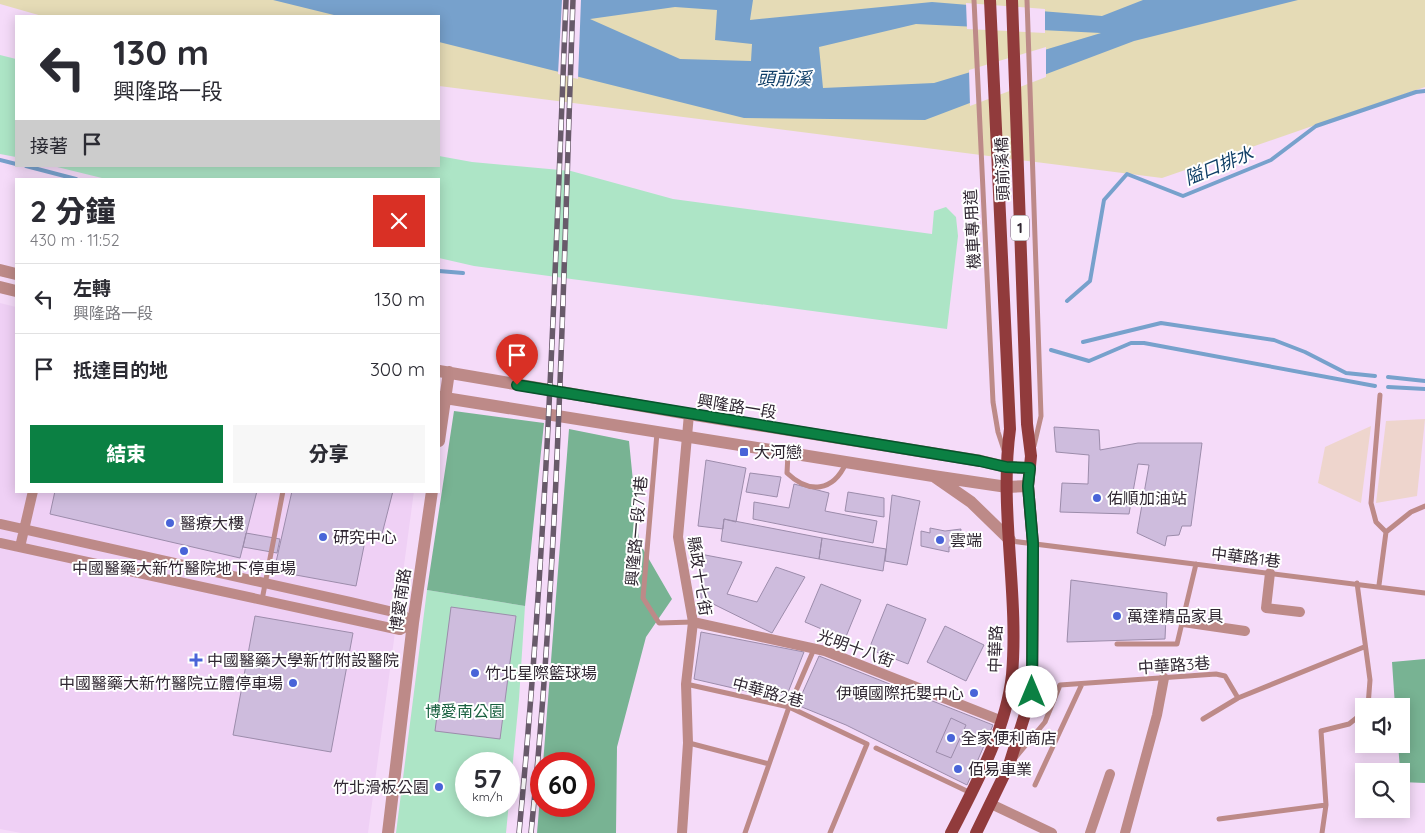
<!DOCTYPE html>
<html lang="zh-TW">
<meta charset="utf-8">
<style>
body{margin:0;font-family:Quicksand,"Noto Sans TC",sans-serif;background:#f7f7f7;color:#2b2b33;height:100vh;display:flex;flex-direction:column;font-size:19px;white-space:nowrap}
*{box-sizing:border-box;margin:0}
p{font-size:16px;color:#7c7c81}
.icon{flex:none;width:28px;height:28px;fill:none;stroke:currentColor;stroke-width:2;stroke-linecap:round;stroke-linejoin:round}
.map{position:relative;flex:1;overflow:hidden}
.side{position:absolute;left:15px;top:178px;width:425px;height:315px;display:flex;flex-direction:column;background:#fff;border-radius:0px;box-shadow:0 2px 12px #0003}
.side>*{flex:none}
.banner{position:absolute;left:15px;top:15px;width:425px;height:152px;border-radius:0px;box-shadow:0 2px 12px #0003;background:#fff;color:#2b2b33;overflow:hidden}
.buttons{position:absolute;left:1355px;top:698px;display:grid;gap:10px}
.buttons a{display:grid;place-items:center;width:55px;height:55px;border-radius:0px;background:#fff;box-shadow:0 2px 12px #0003;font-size:25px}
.speed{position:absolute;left:455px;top:752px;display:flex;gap:10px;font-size:25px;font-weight:700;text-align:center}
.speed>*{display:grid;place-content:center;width:65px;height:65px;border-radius:50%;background:#fff;box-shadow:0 2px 12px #0003;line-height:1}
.speed small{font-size:12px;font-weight:400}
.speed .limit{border:8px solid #d22;background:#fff;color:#111}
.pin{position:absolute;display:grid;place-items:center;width:42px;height:42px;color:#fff;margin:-51px -21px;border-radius:50% 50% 50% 0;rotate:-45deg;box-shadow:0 0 5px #0007}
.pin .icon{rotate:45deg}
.me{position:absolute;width:55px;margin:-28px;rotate:0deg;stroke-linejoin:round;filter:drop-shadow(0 0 4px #0008)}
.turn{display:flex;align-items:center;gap:18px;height:105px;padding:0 15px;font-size:22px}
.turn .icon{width:65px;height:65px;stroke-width:2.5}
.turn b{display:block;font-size:35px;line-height:42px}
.then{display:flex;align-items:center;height:48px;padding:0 15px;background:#0003;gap:10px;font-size:19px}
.round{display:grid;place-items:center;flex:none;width:52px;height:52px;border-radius:0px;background:#f7f7f7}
.headline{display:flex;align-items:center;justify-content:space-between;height:85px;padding:0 15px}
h1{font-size:30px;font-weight:800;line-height:38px}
.cta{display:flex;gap:10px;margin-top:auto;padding:10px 15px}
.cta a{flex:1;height:58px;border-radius:0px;background:#0b8043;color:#fff;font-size:20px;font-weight:800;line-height:58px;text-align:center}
.cta a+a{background:#f7f7f7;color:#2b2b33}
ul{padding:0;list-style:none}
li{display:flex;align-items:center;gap:15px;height:70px;padding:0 15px;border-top:1px solid #e1e1e2}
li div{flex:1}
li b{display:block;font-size:19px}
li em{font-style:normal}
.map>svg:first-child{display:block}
</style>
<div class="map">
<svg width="1425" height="833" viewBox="0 0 1425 833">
<rect width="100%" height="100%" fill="#f5dbf9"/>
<path fill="#eed5cd" d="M1425 419 1417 496 1376 503 1386 421Z
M1371 426 1361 503 1318 483 1325 447Z"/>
<path fill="#efd0f5" d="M0 303 16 307V491H414L368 833H21L0 829Z"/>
<path fill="#ade5c6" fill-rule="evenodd" d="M0 55 16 59V157L0 154Z
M439 156 472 162 571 171 673 199 932 234 934 211 946 207 956 217 958 236 947 329 474 266 439 258V179H106L53 166H439Z
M427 590 525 606 519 699 506 833H396ZM466 764H509V806H466Z"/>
<path fill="#78b393" d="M454 411 544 423 525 606 427 590Z
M569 429 629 441 639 542 672 599 646 637 617 747 616 833H537L541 785V806H584V764H543Z
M1425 659V783L1401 782 1398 744H1401V706H1395L1392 662Z"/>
<path fill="#e5dbb6" d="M0 0H1425V87L1162 178 439 86V16H42L0 4Z"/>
<path fill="#77a1cc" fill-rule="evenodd" d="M273 0H753L750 20 932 2 1102 16 1143 0H1298L1134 41 925 120 744 118 439 42V16H338ZM675 7 717 10 715 40 752 44 751 61 680 59 590 19ZM916 24 1101 33 934 83 823 88 819 47Z"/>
<path fill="#f5dbf9" d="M562 0H581L578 79 558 74Z
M966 3 1045 9V33L967 29Z
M1046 47V77L970 106 969 70Z"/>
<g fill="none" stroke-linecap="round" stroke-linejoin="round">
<path stroke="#77a1cc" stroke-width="4" d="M0 160 16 164
M26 166 76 179
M439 271 463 273
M1067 301 1090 281 1104 200 1127 174 1183 196 1271 160 1316 126 1416 92 1425 91
M1083 342 1161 323 1274 340 1305 352 1346 373 1375 376
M1051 350 1089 361 1131 343H1144L1375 386
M1388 377 1425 381
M1388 387 1425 389"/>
</g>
<path fill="#cebcdd" stroke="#9c8cab" d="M1054 427 1099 430 1100 450 1138 443H1202L1191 526H1182L1179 535 1167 536 1165 546 1137 533 1149 465 1138 464 1129 514 1060 512 1062 483 1088 484 1089 455 1056 452Z
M706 460 746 468 736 522 724 519 723 529 698 526Z
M750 473 781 477 777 497 746 492Z
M794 484 829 493 825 511 877 521 873 543 753 519 754 502 789 508Z
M55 491H257L240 558 50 514Z
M292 491H393L382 534 367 531 356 586 274 571Z
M848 492 884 498V517L845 511Z
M892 495 920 501 907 565 885 561Z
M724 519 822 538 819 559 721 541Z
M930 528 945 531 961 529 959 548 949 547V552L921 546V531L930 533Z
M246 533 280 539 277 553 243 547Z
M822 538 886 549 883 571 819 559Z
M700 554 742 562 727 594 757 602 776 567 805 577 772 633 701 598Z
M1071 580 1167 593 1165 639 1067 642Z
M821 584 861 600 845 639 805 622Z
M887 604 926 619 908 664 869 649Z
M451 607 516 616 500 739 435 731Z
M255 616 353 633 331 752 233 735Z
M945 626 984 645 966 681 927 662Z
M701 632 804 652 785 700 694 679Z
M819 656 993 725 967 785 846 725 797 705Z
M951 718 966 725 951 758 936 752Z"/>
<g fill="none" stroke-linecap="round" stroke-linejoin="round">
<path stroke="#bd8a88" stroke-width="5" d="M974 0 993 402 998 432 1004 450
M1027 0 1041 416 1034 446
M1380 395 1371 503 1376 522 1386 532
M657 433 643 598 659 623 693 622
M788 454 787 473C809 494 833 492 846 463
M1011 541 1425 593
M1357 583 1370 680 1368 706
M1379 585 1386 532 1411 512 1425 506
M262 600 283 491
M1117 644H1177L1196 564
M686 684 789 707 867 744 830 833
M1203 719 1238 698 1364 647
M689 743 769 764
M876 748 971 793
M1016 757 1045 722 1060 685 1216 674 1225 676 1238 698
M1035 785 1082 684
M1219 819 1326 805
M745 833 789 707 814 649
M1322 833 1326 805 1321 731 1349 724 1364 712"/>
<path stroke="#bd8a88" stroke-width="10" d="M0 524 350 602 402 614 413 623 400 630 0 543
M20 547 33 491
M1270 573 1266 608 1300 612
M693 622 825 651 1002 721
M1183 622 1245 631
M991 804 1052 833
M682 833 688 743 686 684 693 622 678 537 689 414
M1090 833 1110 774
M1125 833 1157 715 1164 678"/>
<path stroke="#bd8a88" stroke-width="12" d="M0 270 16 274
M0 287 16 291
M439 371 689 414 981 461 1006 467 1030 468
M439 397 933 476 1007 487 1028 486
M439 441 449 372
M935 477 971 502 1010 540
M388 833 413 623 432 491"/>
<path stroke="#913b3c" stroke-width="12" d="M951 833C976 784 1006 730 1012 675 1019 593 999 510 1010 429L990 0
M976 833 1009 765 1032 692 1033 544 1028 486 1031 456 1027 424 1012 0"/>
<g stroke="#685a6a" stroke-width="5.5">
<path id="rail" d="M519 833C546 556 555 278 566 0
M531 833C559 556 563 278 573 0"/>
</g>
<use href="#rail" stroke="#fff" stroke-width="4" stroke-dasharray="11" stroke-linecap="butt"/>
</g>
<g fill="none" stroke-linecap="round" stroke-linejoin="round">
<g stroke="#07532c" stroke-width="12">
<path id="route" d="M517 385 980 461 1006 467 1030 468 1028 486 1033 544 1032 692"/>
</g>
<use href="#route" stroke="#0b8043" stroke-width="9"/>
</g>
<g fill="#4964d8" stroke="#fff" stroke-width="2">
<rect x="739" y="447" width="10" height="10" rx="2.5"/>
<circle cx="1097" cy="498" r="5"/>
<circle cx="170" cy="523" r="5"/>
<circle cx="323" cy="537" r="5"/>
<circle cx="940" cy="540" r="5"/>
<circle cx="184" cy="551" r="5"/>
<circle cx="1117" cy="616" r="5"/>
<path d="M193.5 652.5h5v5h5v5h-5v5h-5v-5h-5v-5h5z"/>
<circle cx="475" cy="673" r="5"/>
<circle cx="293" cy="683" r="5"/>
<circle cx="974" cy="693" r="5"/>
<circle cx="951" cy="738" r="5"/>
<circle cx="958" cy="769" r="5"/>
<circle cx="439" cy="787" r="5"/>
</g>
<g text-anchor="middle" stroke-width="4" stroke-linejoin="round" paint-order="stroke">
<rect fill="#fff" stroke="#6d676f" stroke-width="1" x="1011" y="215.5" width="18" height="25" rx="4"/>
<g font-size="15" font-weight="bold" fill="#2f2631">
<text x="1020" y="233">1</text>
</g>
<g font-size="16" fill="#2f2631" stroke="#fff">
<text transform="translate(1002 169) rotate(-92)" y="6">頭前溪橋</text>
<text transform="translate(972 229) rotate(-93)" y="6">機車專用道</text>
<text transform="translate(737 406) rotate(9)" y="6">興隆路一段</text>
<text transform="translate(636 531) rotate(-85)" y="6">興隆路一段71巷</text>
<text transform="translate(1246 557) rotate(7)" y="6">中華路1巷</text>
<text transform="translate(700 576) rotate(81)" y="6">縣政十七街</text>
<text transform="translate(400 600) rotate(-82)" y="6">博愛南路</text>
<text transform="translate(856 648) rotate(20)" y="6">光明十八街</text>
<text transform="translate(995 649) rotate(-88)" y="6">中華路</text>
<text transform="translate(1174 665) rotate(-4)" y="6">中華路3巷</text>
<text transform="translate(768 692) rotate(15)" y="6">中華路2巷</text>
</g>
<g font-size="16" fill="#2f2631" stroke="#fff" text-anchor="start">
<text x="754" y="458">大河戀</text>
<text x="1107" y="504">佑順加油站</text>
<text x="180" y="529">醫療大樓</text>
<text x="333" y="543">研究中心</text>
<text x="950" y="546">雲端</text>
<text x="184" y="574" text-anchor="middle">中國醫藥大新竹醫院地下停車場</text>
<text x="1127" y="622">萬達精品家具</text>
<text x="207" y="666">中國醫藥大學新竹附設醫院</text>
<text x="485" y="679">竹北星際籃球場</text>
<text x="283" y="689" text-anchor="end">中國醫藥大新竹醫院立體停車場</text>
<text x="964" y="699" text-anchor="end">伊頓國際托嬰中心</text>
<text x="961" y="744">全家便利商店</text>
<text x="968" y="775">佰易車業</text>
<text x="429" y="793" text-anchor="end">竹北滑板公園</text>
</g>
<g font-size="16" fill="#1b6141" stroke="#fff">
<text x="465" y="717">博愛南公園</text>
</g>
<g font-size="18" font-style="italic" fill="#0f3e67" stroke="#fff">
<text x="784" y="85">頭前溪</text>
<text transform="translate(1219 166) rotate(-22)" y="6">隘口排水</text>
</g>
</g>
</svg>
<div class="buttons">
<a><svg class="icon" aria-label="sound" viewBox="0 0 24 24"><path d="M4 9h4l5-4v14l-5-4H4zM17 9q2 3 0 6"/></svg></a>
<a><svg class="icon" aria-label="search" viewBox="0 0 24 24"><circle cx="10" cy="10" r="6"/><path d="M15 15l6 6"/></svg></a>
</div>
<div class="speed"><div>57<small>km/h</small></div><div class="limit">60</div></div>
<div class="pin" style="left:517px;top:385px;background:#d93025"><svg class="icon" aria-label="arrive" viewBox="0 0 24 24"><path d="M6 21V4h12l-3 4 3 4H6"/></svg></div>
<svg class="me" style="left:1032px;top:692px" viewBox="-20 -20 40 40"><circle r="19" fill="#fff"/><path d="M0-13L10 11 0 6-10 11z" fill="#0b8043"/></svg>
<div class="banner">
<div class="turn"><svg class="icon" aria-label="left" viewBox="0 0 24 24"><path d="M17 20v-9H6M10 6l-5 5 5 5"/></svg><div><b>130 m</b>興隆路一段</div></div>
<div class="then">接著<svg class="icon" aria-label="arrive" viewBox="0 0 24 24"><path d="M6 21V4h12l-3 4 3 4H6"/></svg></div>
</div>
<section class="side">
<div class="headline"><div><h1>2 分鐘</h1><p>430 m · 11:52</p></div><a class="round" style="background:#d93025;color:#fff"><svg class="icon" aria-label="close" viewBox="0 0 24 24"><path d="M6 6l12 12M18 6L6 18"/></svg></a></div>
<ul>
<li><svg class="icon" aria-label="left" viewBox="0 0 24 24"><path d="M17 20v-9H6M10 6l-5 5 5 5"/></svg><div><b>左轉</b><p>興隆路一段</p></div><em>130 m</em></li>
<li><svg class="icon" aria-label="arrive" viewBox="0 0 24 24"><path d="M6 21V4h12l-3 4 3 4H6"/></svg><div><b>抵達目的地</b></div><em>300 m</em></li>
</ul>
<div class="cta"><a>結束</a><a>分享</a></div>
</section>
</div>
